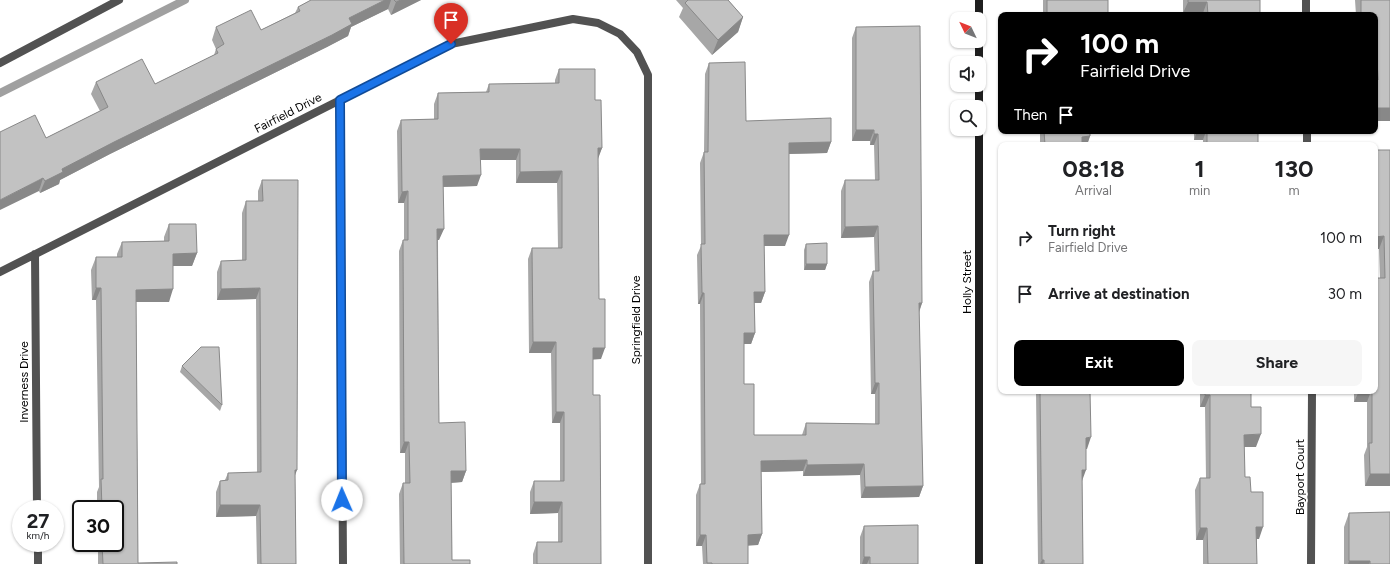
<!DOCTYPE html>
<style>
body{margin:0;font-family:Figtree,sans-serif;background:#f6f6f6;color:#202124;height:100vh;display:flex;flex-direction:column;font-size:15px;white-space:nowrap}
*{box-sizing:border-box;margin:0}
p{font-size:13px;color:#757577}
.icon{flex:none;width:22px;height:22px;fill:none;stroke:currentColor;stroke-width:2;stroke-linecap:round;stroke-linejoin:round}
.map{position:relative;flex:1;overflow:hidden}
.details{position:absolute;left:998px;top:142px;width:380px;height:252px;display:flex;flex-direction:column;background:#fff;border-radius:8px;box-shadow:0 1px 3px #0004}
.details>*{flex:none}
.guide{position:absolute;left:998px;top:12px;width:380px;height:122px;border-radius:8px;box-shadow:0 1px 3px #0004;background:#000;color:#fff;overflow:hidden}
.needle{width:26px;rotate:313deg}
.fabs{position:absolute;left:950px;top:12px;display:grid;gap:8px}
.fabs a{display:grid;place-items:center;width:36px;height:36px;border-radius:8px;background:#fff;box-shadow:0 1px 3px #0004;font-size:20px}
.speed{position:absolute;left:12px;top:500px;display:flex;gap:8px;font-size:20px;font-weight:700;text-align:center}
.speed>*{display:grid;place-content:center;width:52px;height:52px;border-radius:50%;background:#fff;box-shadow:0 1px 3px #0004;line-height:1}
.speed small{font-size:10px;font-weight:400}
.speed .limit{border:2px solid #111;border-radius:6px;background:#fff;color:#111}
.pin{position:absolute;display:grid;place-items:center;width:34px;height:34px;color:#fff;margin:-41px -17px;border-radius:50% 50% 50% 0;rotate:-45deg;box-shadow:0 0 4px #0007}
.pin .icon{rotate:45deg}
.me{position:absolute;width:44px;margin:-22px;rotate:359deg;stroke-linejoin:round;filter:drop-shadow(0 0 3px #0008)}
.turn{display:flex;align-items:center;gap:14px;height:84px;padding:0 16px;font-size:18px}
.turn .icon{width:52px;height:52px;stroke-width:2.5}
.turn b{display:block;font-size:28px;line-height:34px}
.then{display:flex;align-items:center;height:38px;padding:0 16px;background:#0003;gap:8px;font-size:15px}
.eta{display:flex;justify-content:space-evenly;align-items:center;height:68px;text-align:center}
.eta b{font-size:24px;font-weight:700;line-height:28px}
.primary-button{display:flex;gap:8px;margin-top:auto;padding:8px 16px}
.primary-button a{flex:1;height:46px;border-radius:8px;background:#000;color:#fff;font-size:16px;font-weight:700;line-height:46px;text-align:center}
.primary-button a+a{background:#f6f6f6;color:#202124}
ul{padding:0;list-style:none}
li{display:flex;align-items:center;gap:12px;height:56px;padding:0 16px}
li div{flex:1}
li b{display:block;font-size:15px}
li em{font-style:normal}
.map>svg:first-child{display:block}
</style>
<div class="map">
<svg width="1390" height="564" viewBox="0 0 1390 564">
<rect width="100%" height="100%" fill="#fff"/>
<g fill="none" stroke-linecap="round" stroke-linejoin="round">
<path stroke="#a0a0a0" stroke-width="8" d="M0 93 185 0"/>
<path stroke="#525252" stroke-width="8" d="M0 63 119 0"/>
<path stroke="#525252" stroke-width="8" d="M1306 0V15
M340 100 343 564
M1307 131V145
M35 254 37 509
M0 272 451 44 573 19 598 23 620 34 637 52 648 75V564
M38 543V564
M1311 564 1312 391"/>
<path stroke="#1f1f1f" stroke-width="8" d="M979 564V0"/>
</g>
<path fill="#a7a7a7" d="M311 0H421L391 15 388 9 351 27 348 36 327 47 110 154 60 180 59 184 40 193 39 191 46 138 100 111 91 94 96 82 155 84 214 55 216 49 212 40 216 27 261 30 295 13 298 7Z
M676 0H728L743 17 738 32 712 55 679 17 683 8Z
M1043 0H1108V15H1043Z
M1183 0H1260V15H1203V13H1183Z
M1355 0H1390V121H1375V15H1356Z
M856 27 922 303 919 313 923 486 919 497 861 498 860 475 803 476V471L761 472 762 534 758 545H748V564H703L702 546H696V495L700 484H701L700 304H698L697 255 701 246 700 163 704 152 705 74 709 63 746 121 831 142 827 153 789 154 785 246H764L765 292 761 303H754L755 333 751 344H744V384L754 435H802L806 423 875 424V394H871L869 282 873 271H875L874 237 841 238V191L845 180H875L874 145H870V141H852V38Z
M559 69 595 100 602 148 598 157 599 299 601 359H593V395L601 564H533V554L537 542H558V513L530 514V492L534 481H560V423H552L551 353H529L528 259 532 248H558L557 183H516V160H480L477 186 443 187 439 240H438L439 423 466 471 462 482 451 483 452 560 470 564H400L399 494 403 483H405V453H400L399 251 403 240H404V203H398L397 131 401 120 434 119V104L438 93 486 92 489 84 555 83V80Z
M1040 131H1090V136L1087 145H1040Z
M1194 131H1258V145H1203V140H1194Z
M1375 150H1390V486H1365L1364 455 1367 447V402H1354V391H1375L1380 278 1379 249H1375Z
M262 180 295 477 296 564H257L256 516 216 517V492L220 481 225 480 228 473H257L256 299 217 300V272L221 261 242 260V213L246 201H258V191Z
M169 224 197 253 192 266H173L169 302H136L138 563 177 564H98V543H115V509H97V492L99 487 96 300H92L91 270 96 257H117V254L122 242 164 241V237Z
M806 244 827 264 825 270H804V250Z
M182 366 222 405 220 411 180 372Z
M1036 391H1090L1087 449H1086L1082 480 1083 564H1038Z
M1200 391H1251V407L1256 447H1244L1245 477 1251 492 1259 539H1257V564H1203V540H1196L1195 490 1200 478H1206L1205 407H1200Z
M1349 513 1390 564H1344V527Z
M864 526 918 564H860V537Z"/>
<path fill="#888" d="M385 0H391L388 9 351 27 348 36 327 47 110 154 60 180 59 184 40 193 45 181 62 169 349 18Z
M401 0H421L391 15 396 2Z
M1188 2H1207L1203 13H1183Z
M743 17 738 32 712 55 718 40Z
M1375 108H1390V121H1375Z
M856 130H874L870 141H852Z
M1197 131H1206L1203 140H1194Z
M874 134H878L874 145H870Z
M1090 136 1087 145H1079L1082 137Z
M831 142 827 153 785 154 789 143Z
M598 148H602L598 159Z
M480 149H520L516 160H476Z
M562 171 557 183H516L520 172Z
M481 175 477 186 439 187 443 176Z
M43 178 39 191 0 210V200Z
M408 191 404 203H398L402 192Z
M878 226 874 237 841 238 845 227Z
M437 229H444L439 240H433Z
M764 235H789L785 246H760Z
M1384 236 1379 249H1375V237Z
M197 253 192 266H169L173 254Z
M806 264H827L825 270H804Z
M96 288H101L96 300H92Z
M260 288 256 299 217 300 221 289Z
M173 289 169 302H132L136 290Z
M754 292H765L761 303H750Z
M702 293H704L700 304H698Z
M919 303H922L918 314Z
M744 333H755L751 344H740Z
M533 342H556L551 353H529Z
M593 348H605L601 359 588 360Z
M875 383H879L875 394H871Z
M1359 391H1371L1367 402H1354Z
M1205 395H1210L1205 407H1200Z
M556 412H564L560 423H552Z
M1261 434 1256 447H1240L1244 435Z
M1091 437 1087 449H1082L1086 438Z
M404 442H409L405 453H400Z
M807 460 803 471 757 472 761 461Z
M864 464 860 475 803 476 807 465Z
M295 470H297L293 481Z
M1082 470H1086L1082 481Z
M451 471H466L462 482 447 483Z
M1370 474H1390V486H1365Z
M923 486 919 497 861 498 865 487Z
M534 502H562L558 513 530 514Z
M220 505H260L256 516 216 517Z
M1256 527H1263L1259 539H1252Z
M1200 528H1207L1203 540H1196Z
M762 534 758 545 744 546 748 535Z
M700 535H706L702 546H696Z
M864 557H870L867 564H862Z
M1042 560H1044L1043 564H1040Z
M1349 561H1370L1369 564H1348Z"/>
<path fill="#c2c2c2" stroke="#888" d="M311 0H385L349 18 352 24 332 35 114 142 62 169 63 172 45 181 43 178 0 200V132L35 115 46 138 108 107 96 82 142 59 155 84 218 53 216 49 224 44 216 27 251 10 261 30 300 11 298 7Z
M394 0H401L396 2Z
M688 0H728L743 17 718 40 685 3Z
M1047 0H1108V15H1047Z
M1188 0H1260V15H1208L1207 2H1188Z
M1361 0H1390V108H1375V80H1378L1375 15H1361Z
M920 26 922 303H919L923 486 865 487 864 464 807 465V460L761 461 762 534 748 535V564H712V563H707L706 535H700V484H705L704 293H702L701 244H705L704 152H708L709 63 745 62 746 121 831 118V142L789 143V235H764L765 292H754L755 333H744V384H754V435H806V423L879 424V383H875L873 271H879L878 226 845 227V180H879L878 134H874V130H856V27Z
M559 69H595V100H601L602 148H598L599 299H605V348H593V395H600L601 564H537V542H562V502H534V481H564V412H556V342H533L532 248H562V171L520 172V149H480L481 175 443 176 444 229H437L439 423 465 422 466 471H451L452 560H470V564H404L403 483H410L409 442H404L403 240H408V191L402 192 401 120 438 119V93L489 92V84L559 83Z
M1044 131H1090V136L1082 137V145H1045Z
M1207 131H1258V145H1207Z
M1375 150H1390V474H1370L1369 443H1372V391H1375V278H1385L1384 236 1375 237Z
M262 180H298L297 470H295L296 564H261L260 505H220V481L228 480V473L261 472 260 288 221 289V261L246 260V201H263Z
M169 224H196L197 253 173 254V289L136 290 138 563 177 562V564H103L102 543H115V509H102L101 479H103L101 288H96V257H122V242L169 241Z
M827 243V264H806V244Z
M201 347H219L222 405 182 366Z
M1040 391H1090L1091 437 1086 438V470H1082L1083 564H1044V560H1042Z
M1205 391H1251V407H1261V434L1244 435 1245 477H1250L1251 492H1263V527H1256L1257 564H1208L1207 528H1200V478H1210V395H1205Z
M1390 512V564H1370V561H1349V513Z
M918 525V564H870V557H864V526Z"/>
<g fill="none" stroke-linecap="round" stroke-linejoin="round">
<g stroke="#114b97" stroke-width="10">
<path id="route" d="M342 500 340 100 451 44"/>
</g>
<use href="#route" stroke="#1a73e8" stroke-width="7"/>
</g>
<g text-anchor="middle" stroke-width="3.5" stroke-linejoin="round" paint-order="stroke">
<g font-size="12" fill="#000" stroke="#fff">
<text transform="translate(288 113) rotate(-27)" y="4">Fairfield Drive</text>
<text transform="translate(967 282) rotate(-90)" y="4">Holly Street</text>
<text transform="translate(636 320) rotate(-90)" y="4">Springfield Drive</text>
<text transform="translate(24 382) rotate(-90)" y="4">Inverness Drive</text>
<text transform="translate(1300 477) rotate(-90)" y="4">Bayport Court</text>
</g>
</g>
</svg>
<div class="fabs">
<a><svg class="needle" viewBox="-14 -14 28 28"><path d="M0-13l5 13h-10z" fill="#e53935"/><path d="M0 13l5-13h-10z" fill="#757577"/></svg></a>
<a><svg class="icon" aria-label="sound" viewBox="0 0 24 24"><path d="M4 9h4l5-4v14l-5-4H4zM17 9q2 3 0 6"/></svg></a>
<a><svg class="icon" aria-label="search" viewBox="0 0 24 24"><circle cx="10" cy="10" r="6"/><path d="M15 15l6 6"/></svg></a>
</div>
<div class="speed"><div>27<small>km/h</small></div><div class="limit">30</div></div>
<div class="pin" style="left:451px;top:44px;background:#d93025"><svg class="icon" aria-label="arrive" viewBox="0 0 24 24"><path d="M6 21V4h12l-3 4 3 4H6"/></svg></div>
<svg class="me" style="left:342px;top:500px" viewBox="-20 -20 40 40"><circle r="19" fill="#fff"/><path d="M0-13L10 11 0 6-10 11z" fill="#1a73e8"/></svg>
<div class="guide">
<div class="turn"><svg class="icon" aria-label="right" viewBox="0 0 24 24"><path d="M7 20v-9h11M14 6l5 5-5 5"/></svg><div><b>100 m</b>Fairfield Drive</div></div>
<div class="then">Then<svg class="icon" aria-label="arrive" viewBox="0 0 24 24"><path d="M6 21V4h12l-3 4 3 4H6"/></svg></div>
</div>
<section class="details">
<div class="eta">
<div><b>08:18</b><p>Arrival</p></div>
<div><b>1</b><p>min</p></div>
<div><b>130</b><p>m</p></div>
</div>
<ul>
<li><svg class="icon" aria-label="right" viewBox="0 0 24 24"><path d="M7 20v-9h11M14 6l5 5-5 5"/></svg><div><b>Turn right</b><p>Fairfield Drive</p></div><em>100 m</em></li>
<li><svg class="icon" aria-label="arrive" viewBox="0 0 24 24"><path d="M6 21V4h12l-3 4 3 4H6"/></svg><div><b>Arrive at destination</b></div><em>30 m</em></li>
</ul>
<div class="primary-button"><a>Exit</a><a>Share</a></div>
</section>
</div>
